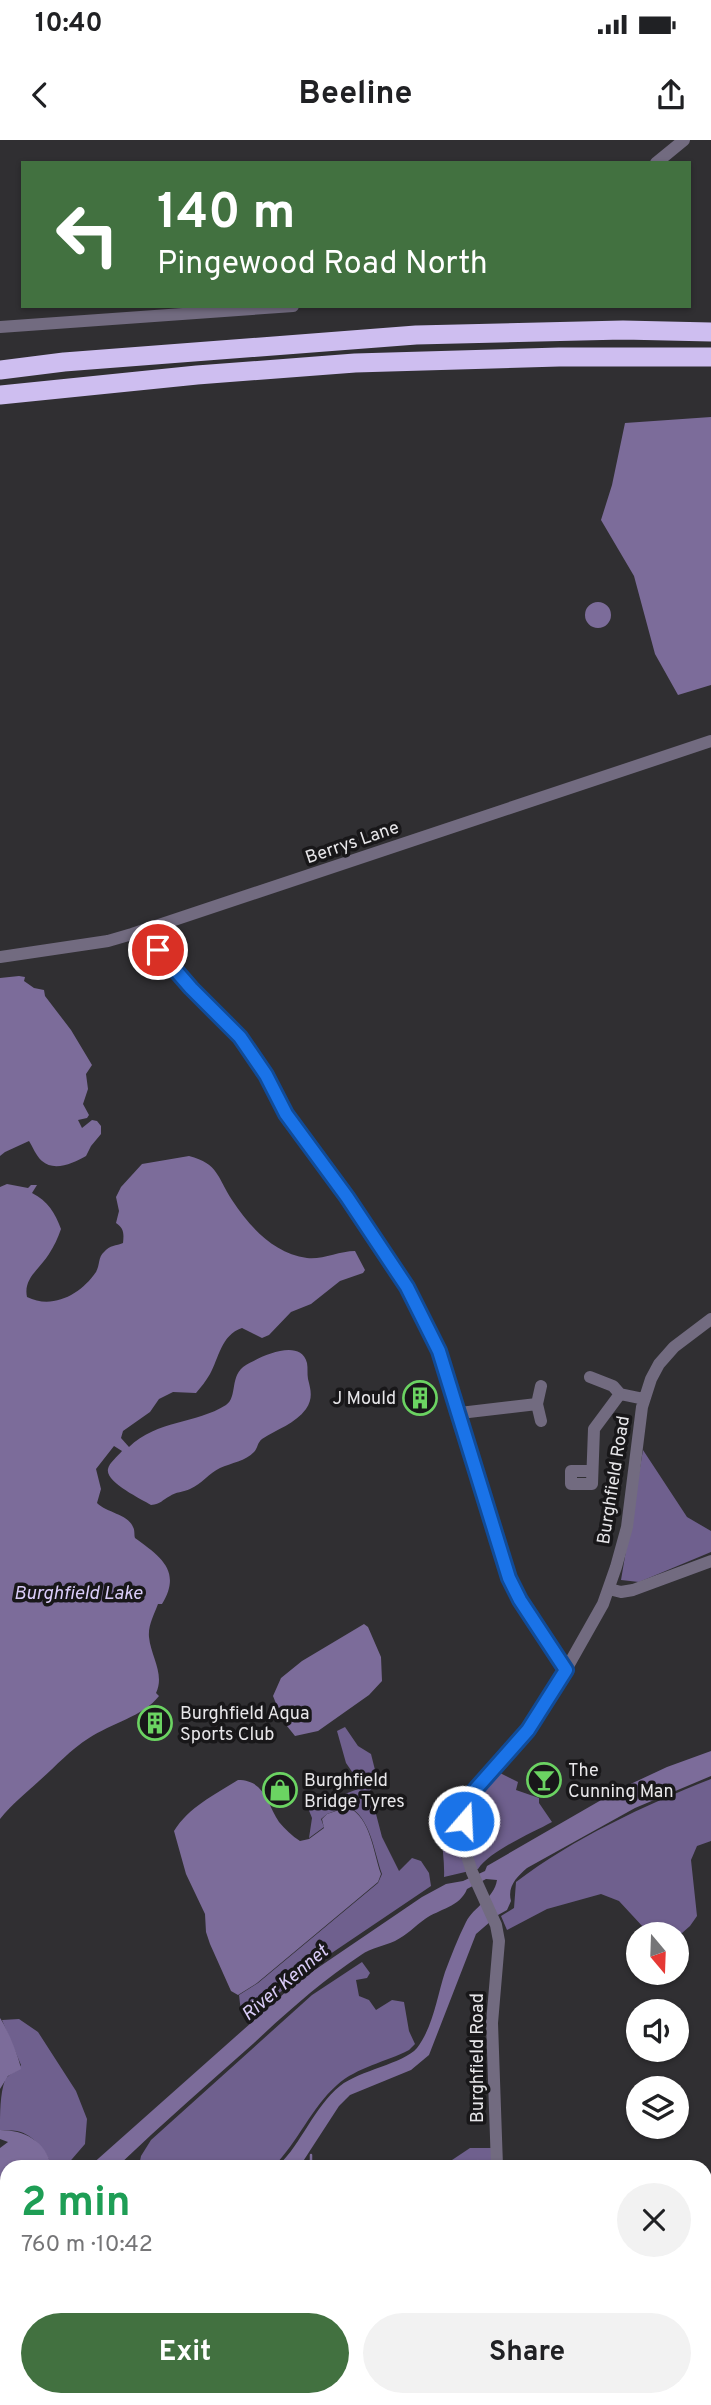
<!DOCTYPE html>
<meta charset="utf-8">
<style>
body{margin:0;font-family:Overpass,sans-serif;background:#f2f2f2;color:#202124;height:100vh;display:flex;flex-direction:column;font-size:26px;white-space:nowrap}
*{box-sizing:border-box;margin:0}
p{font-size:23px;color:#757577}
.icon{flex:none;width:38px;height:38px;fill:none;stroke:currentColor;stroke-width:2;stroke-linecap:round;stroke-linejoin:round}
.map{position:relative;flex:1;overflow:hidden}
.details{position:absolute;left:0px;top:2020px;width:712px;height:247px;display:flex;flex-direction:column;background:#fff;border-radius:21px 21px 0 0;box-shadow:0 2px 5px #0004}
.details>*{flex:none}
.guide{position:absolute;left:21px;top:21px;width:670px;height:147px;border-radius:0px;box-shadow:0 2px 5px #0004;background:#427140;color:#fff;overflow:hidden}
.needle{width:46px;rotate:161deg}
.controls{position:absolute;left:626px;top:1782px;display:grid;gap:14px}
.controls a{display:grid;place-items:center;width:63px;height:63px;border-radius:50%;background:#fff;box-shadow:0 2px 5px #0004;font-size:35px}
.pin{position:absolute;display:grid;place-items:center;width:60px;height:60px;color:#fff;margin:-30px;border:4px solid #fff;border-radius:50%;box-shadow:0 2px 7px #0007}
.me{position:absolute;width:77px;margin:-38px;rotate:19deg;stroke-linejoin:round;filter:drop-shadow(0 0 5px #0008)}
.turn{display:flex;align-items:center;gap:24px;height:147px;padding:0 21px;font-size:32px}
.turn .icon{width:91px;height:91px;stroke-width:2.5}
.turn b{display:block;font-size:49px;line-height:60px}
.round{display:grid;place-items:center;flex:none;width:74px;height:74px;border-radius:37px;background:#f2f2f2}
.head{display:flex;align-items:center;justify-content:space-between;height:119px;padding:0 21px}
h1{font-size:42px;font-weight:700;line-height:52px;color:#1e9e55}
.cta{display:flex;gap:14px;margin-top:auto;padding:14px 21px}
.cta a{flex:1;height:80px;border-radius:42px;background:#427140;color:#fff;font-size:28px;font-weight:700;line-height:80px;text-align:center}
.cta a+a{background:#f2f2f2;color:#202124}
.status{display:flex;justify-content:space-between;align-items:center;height:49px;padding:0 35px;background:#fff;direction:ltr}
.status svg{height:19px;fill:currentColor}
header{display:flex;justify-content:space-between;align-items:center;height:91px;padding:0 21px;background:#fff;font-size:32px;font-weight:700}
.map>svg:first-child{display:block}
</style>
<div class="status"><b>10:40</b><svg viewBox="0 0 49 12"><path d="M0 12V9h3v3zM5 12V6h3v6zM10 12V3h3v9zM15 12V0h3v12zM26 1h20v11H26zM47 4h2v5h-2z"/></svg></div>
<header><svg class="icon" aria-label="back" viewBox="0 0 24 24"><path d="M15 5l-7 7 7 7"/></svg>Beeline<svg class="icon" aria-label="share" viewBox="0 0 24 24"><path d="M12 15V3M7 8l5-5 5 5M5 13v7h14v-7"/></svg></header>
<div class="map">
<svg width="711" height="2265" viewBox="0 0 711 2265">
<rect width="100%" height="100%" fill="#302f32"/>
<path fill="#6f608e" d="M643 1310 687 1377 711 1391V1412L639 1442 621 1440Z
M345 1587 358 1606 371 1614 377 1638 370 1651 382 1697 399 1731 412 1718 421 1721 429 1733 431 1746 305 1831 251 1877 241 1872 239 1855 258 1843 378 1743 382 1734C374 1712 371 1678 348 1666L327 1674 321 1679 324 1687 309 1698 312 1678 308 1668 358 1649 357 1639 346 1623 337 1591Z
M498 1632 518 1642 516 1650 539 1658V1663L552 1682C532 1693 491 1710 478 1729L444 1737C445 1719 440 1699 443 1682 449 1654 473 1639 498 1632Z
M711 1639V1701L697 1706 691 1720 697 1776 690 1786 682 1793 655 1794 644 1788 619 1761 601 1754 547 1769 507 1790 501 1776 514 1768 516 1742C574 1698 643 1666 711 1639Z
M362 1822 370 1833 367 1838 356 1840 359 1856 369 1860 376 1870 392 1860 404 1862 409 1891 415 1904 409 1910C386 1922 357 1927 337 1945 311 1968 298 2002 274 2026H139L141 2016 151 2000 312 1855Z
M19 1879 38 1892 76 1951 87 1979 85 2004 66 2026H51C48 2012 33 1994 17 1991 12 1990 5 1990 0 1990 0 1973 0 1954 5 1940 10 1932 17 1933 21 1925L2 1880Z
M470 2008H491L492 2026H443Z"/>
<path fill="#7c6c9a" d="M711 277V545L678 555 655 514 634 436 601 380 612 345 625 283Z
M585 475a13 13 0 1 1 26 0a13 13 0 1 1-26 0Z
M19 836 25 837 24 841 34 848 44 850 45 856 71 890 92 925 86 934 88 949 83 964 89 975 87 978 78 980 82 988 92 980 97 981 101 986V994L91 1006 86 1016C74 1023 54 1032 42 1021 36 1016 33 1007 29 1001L5 1012 0 1016V838Z
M189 1016C219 1024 217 1037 232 1060 250 1087 273 1113 307 1118 322 1120 339 1111 355 1111L365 1130 363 1133 340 1141 311 1164 291 1172 269 1195 262 1198 242 1188C221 1195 219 1218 210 1234 206 1241 201 1247 196 1253L173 1252 159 1259 150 1272 123 1291 121 1298 129 1307C157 1280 196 1284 226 1265 238 1257 229 1235 246 1225 260 1217 300 1197 307 1223 308 1228 307 1234 308 1239 311 1251 313 1258 306 1269 295 1284 277 1289 262 1299 257 1303 258 1308 254 1312 246 1321 231 1323 220 1328 209 1333 202 1344 190 1349 184 1352 175 1352 170 1356 162 1360 161 1364 151 1365 141 1359 105 1342 108 1329 109 1323 118 1316 122 1311L114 1306 96 1329 101 1349 97 1363C107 1373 128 1374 133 1387 135 1390 134 1395 135 1398 161 1417 182 1431 162 1464H158C154 1475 148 1485 149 1497 151 1517 165 1534 156 1553L159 1556C144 1576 110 1584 89 1598 70 1610 56 1626 39 1641 25 1654 12 1664 0 1679V1047L7 1044 28 1048 31 1045H37L32 1053C48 1061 55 1073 61 1089 58 1098 54 1106 49 1114 40 1129 23 1138 27 1157 53 1170 81 1154 96 1132 100 1125 98 1117 104 1112 110 1105 116 1106 123 1103 124 1094 124 1088 116 1083L119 1071 116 1057 121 1047 142 1024Z
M364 1484 368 1487 381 1517 382 1541 369 1555 318 1591 295 1596 283 1581 273 1556 281 1538 302 1521Z
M711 1611V1636L635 1668 527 1728C517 1737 507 1746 511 1761L507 1770 498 1775 476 1794 429 1915 411 1930 350 1955 339 1966 300 2026H278C302 2003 314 1967 340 1946 360 1930 403 1924 417 1908 433 1887 437 1857 445 1832 451 1816 458 1798 466 1782 473 1767 494 1759 497 1740L486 1739 467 1749C460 1767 439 1769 425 1779 415 1786 407 1795 395 1801 384 1806 371 1808 361 1815 322 1841 288 1871 254 1903 209 1943 163 1983 119 2025L120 2026H90L297 1842 422 1757 446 1744 463 1741 485 1731 487 1726 622 1648 667 1627Z
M238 1640C265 1640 267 1664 279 1682 285 1689 292 1696 300 1701L309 1699 324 1688 322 1679 327 1674 348 1667C371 1678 373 1712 381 1734L378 1742 257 1843 238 1855 231 1851 210 1804 206 1792 205 1774 186 1734 174 1691C189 1667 214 1655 238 1640Z
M0 1878C7 1888 19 1917 21 1929L8 1936 0 1949Z
M0 1990C24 1990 46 2001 51 2026H7V2069L0 2067V2008L8 2002 0 1999Z"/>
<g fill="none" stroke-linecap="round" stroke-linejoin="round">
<path stroke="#7c6c9a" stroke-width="2.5" d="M311 2026V2015
M459 2026 478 2021
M705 2253 711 2249
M165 2259 163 2261 169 2265
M409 2265 418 2259
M691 2265V2261L694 2259"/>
<path stroke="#726b80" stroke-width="12" d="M656 23 684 0
M0 187 293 166
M158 810 191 848 240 897 266 935 286 974 347 1057 407 1147 439 1211 508 1438 520 1460 566 1530
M0 817 108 801 132 794 711 601
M590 1237 613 1246 620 1254 644 1259
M537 1264 541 1246
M460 1273 537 1264 541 1281
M592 1331H571V1344H592L594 1289 620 1254
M609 1449 621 1452 633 1450 711 1421
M497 2026 492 1883 499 1801 496 1785 472 1732 466 1713 464 1681 466 1666 474 1651 528 1590 546 1565 603 1464 616 1427 627 1387 642 1267 651 1239 659 1224 674 1207 711 1179
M509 2259V2265"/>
<path stroke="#cebef0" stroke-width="19" d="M0 230 64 222 416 195 623 190 711 192
M0 255 197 235 355 223 559 217H711"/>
</g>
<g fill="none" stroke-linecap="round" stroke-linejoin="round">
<g stroke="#114b97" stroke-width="18">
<path id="route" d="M158 810 191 848 240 897 266 935 286 974 347 1057 407 1147 439 1211 509 1438 520 1460 566 1530 528 1590 474 1651 466 1667 464 1681"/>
</g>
<use href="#route" stroke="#1a73e8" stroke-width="12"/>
</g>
<defs>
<g id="building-ring" transform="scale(1.75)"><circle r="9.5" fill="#181719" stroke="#6bd362" stroke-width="1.5"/><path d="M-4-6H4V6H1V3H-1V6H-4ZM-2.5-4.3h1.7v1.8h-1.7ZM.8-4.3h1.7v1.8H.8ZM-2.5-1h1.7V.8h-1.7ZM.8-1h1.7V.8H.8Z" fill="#6bd362"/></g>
<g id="bar-ring" transform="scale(1.75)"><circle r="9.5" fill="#181719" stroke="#6bd362" stroke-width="1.5"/><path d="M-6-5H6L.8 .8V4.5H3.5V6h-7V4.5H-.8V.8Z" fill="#6bd362"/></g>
<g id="shop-ring" transform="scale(1.75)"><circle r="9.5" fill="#181719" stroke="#6bd362" stroke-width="1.5"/><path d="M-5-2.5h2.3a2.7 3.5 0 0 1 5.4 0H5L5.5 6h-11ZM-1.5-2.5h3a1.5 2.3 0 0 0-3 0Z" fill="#6bd362"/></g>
</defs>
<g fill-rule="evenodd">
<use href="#building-ring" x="420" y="1258"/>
<use href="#building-ring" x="155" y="1583"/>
<use href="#bar-ring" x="544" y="1640"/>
<use href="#shop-ring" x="280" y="1650"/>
</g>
<g text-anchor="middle" stroke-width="7" stroke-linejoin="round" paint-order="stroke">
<g font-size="18" fill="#e7e6e9" stroke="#181719">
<text transform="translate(352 702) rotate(-19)" y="6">Berrys Lane</text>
<text transform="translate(613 1340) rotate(-81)" y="6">Burghfield Road</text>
<text transform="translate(477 1918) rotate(-90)" y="6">Burghfield Road</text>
</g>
<g font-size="18" fill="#e7e6e9" stroke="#181719" text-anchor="start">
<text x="396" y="1264" text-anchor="end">J Mould</text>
<text x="180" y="1579">Burghfield Aqua<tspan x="180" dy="21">Sports Club</tspan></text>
<text x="568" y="1636">The<tspan x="568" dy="21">Cunning Man</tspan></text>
<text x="304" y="1646">Burghfield<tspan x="304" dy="21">Bridge Tyres</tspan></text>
</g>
<g font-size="19" font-style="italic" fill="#daccf8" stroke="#181719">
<text x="78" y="1459">Burghfield Lake</text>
<text transform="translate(284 1842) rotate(-40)" y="7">River Kennet</text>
</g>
</g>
</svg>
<div class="controls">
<a><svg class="needle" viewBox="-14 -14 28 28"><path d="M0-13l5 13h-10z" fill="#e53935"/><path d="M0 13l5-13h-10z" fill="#757577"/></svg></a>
<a><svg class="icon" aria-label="sound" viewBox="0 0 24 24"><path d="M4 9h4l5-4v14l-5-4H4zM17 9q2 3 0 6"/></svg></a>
<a><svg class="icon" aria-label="layers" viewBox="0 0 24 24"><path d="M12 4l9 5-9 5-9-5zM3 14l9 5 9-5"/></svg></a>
</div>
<div class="pin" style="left:158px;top:810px;background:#d93025"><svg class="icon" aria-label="arrive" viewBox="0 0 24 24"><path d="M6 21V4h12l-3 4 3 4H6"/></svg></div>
<svg class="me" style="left:464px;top:1681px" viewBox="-20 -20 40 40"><circle r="17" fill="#1a73e8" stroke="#fff" stroke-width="3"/><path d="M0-11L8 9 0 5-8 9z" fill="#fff"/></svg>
<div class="guide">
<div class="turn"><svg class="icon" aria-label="left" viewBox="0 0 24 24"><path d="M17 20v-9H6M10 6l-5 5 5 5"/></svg><div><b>140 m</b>Pingewood Road North</div></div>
</div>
<section class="details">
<div class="head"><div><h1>2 min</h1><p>760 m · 10:42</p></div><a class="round"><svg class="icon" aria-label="close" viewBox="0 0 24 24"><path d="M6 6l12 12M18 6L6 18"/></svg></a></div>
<div class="cta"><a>Exit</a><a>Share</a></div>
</section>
</div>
